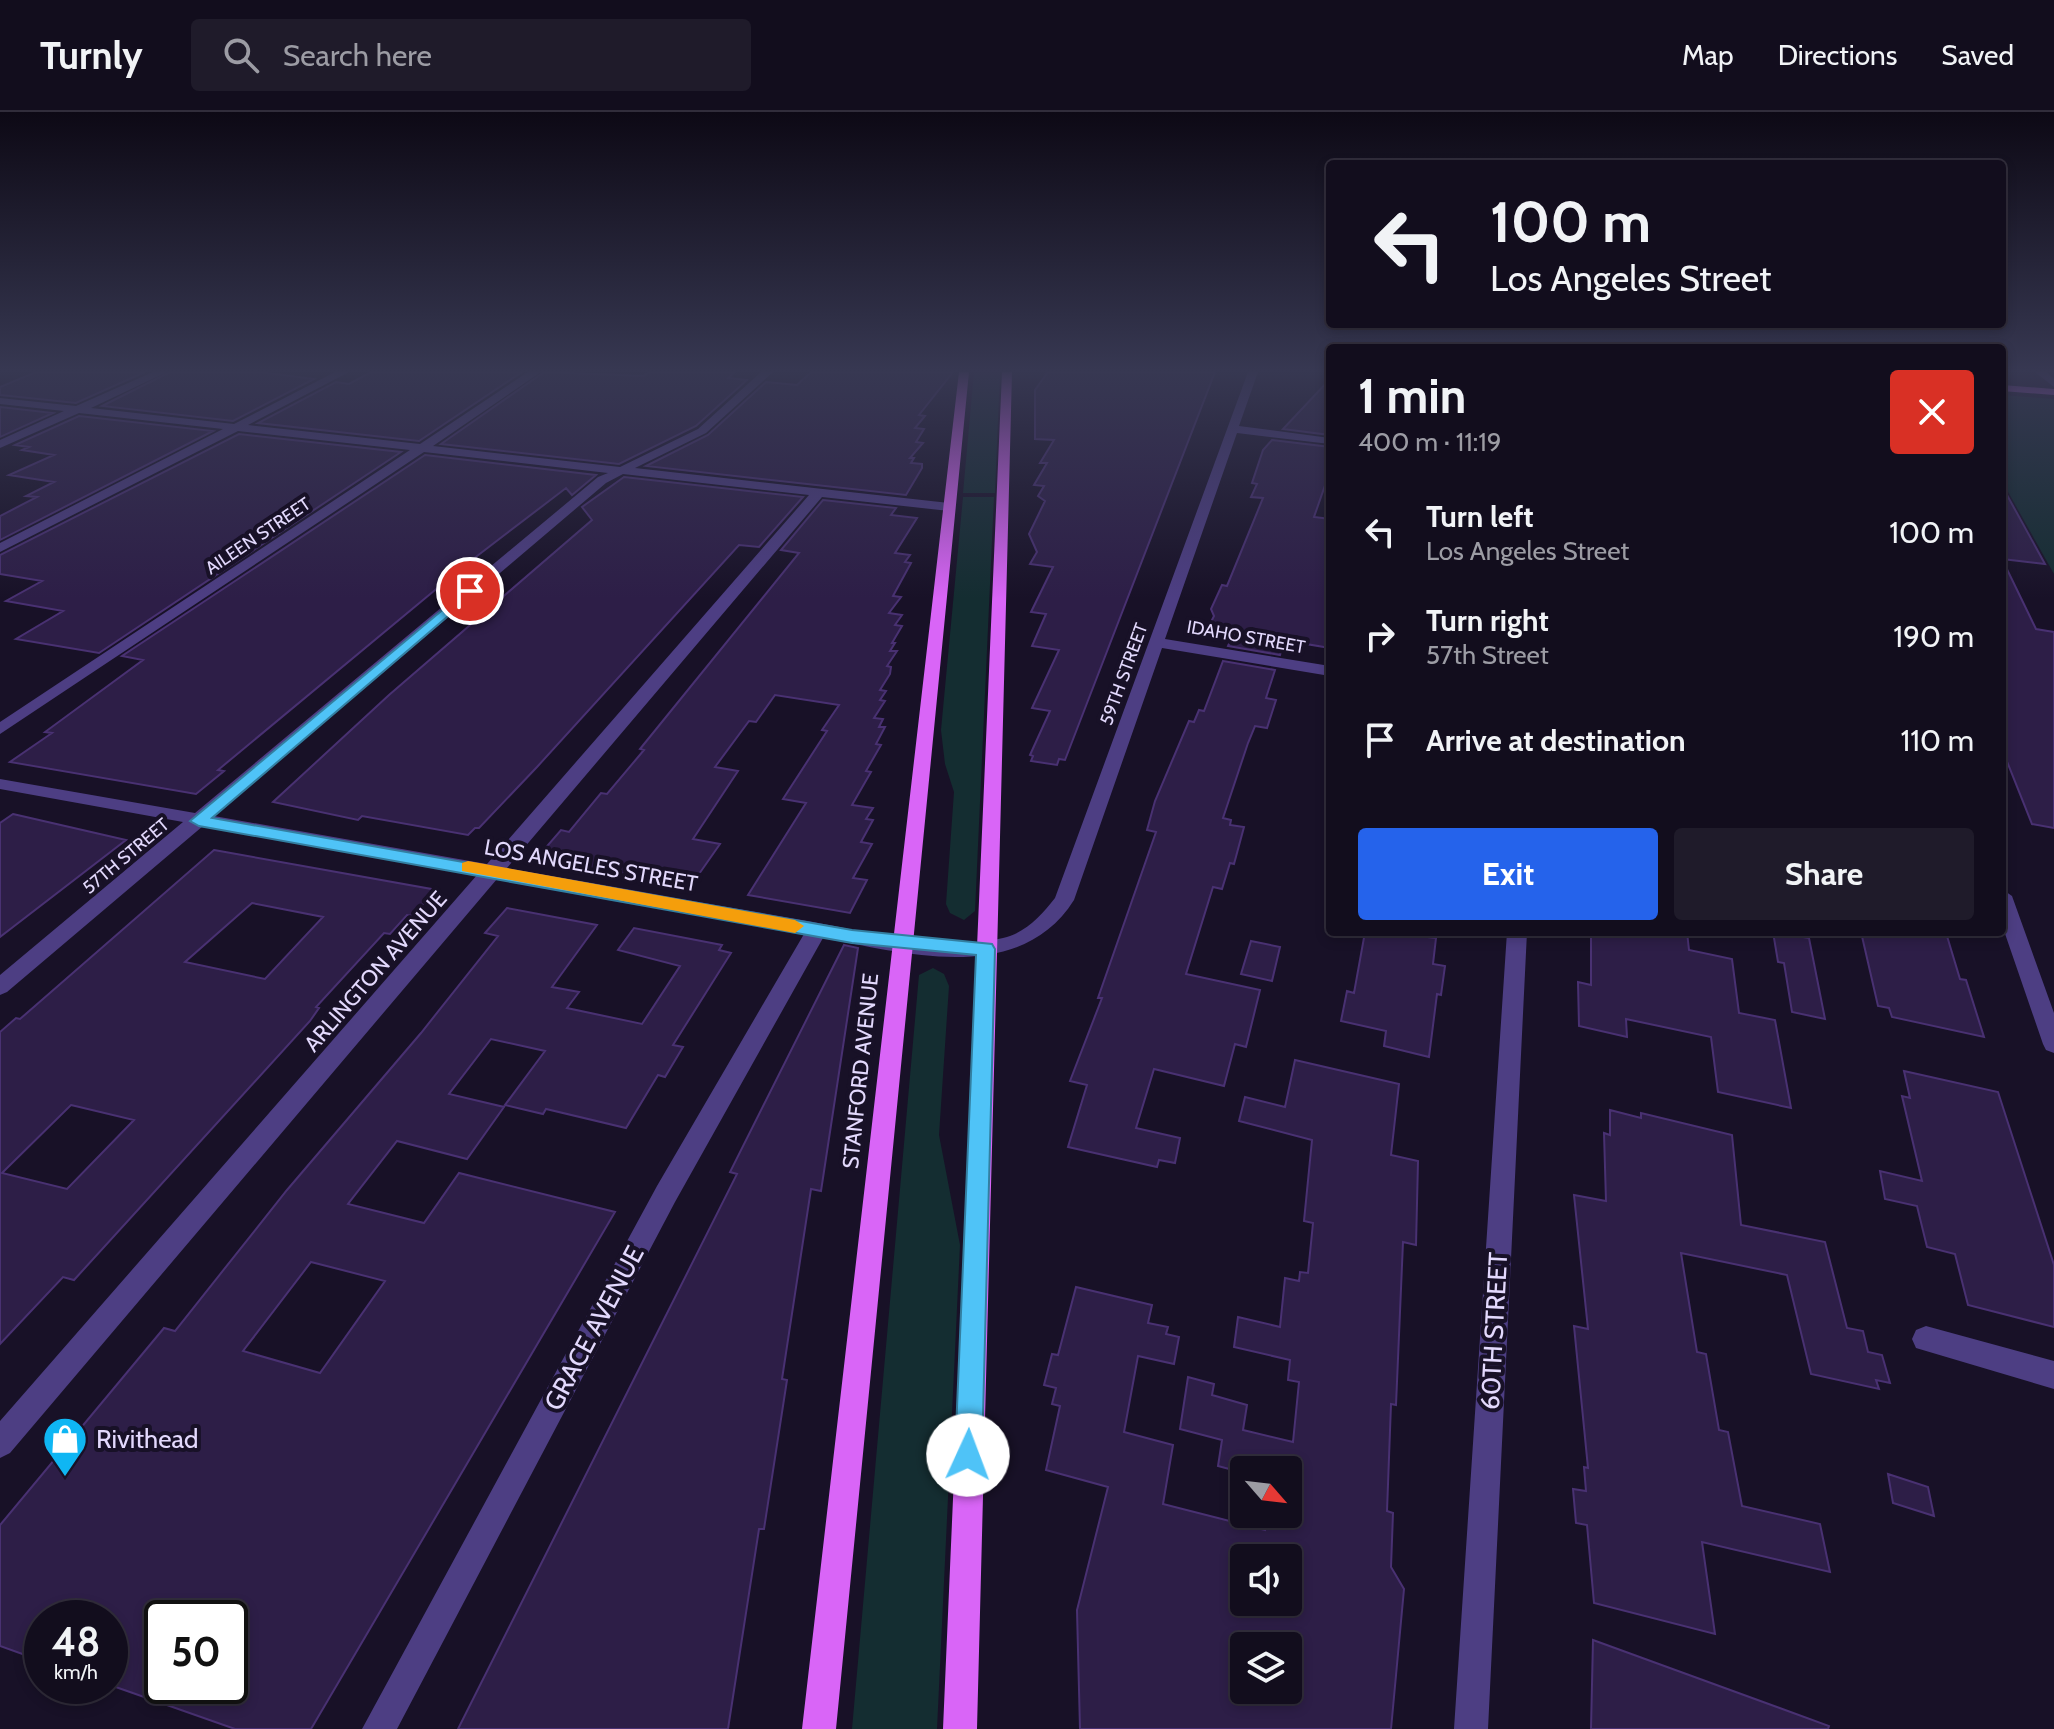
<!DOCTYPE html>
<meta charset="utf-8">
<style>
body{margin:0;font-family:Cabin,sans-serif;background:#1f1b2a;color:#f1f3f6;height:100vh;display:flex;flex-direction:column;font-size:30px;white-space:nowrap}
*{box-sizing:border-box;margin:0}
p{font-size:26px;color:#9c9ca4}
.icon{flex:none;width:44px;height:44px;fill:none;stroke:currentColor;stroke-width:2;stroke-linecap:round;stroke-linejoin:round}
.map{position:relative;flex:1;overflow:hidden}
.drawer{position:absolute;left:1326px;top:232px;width:680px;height:592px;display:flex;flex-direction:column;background:#120d1d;border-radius:8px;box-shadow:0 4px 12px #0003,0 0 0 2px #312d3b}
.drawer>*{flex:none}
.hud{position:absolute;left:1326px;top:48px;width:680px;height:168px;border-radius:8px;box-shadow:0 4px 12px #0003,0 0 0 2px #312d3b;background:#120d1d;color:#f1f3f6;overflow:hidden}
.needle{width:52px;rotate:118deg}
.controls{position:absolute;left:1230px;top:1344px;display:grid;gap:16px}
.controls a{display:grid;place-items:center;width:72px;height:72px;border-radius:8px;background:#120d1d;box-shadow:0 4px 12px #0003,0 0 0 2px #312d3b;font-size:40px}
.speed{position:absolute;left:24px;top:1488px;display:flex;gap:16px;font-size:40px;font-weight:700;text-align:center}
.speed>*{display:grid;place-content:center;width:104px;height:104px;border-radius:50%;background:#120d1d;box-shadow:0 4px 12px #0003,0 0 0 2px #312d3b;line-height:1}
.speed small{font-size:20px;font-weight:400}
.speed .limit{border:4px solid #111;border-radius:12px;background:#fff;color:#111}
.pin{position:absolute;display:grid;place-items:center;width:68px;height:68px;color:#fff;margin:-34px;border:4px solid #fff;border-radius:50%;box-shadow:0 2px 8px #0007}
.me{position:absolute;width:88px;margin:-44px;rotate:2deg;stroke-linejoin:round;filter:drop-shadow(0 0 6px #0008)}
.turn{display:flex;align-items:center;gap:28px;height:168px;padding:0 32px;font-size:36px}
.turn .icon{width:104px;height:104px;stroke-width:2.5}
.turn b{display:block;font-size:56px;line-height:68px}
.round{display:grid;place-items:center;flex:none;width:84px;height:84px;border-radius:8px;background:#1f1b2a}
.summary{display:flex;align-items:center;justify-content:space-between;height:136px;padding:0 32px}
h1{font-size:48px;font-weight:800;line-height:60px}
.action{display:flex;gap:16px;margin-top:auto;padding:16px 32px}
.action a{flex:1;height:92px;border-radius:8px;background:#2563eb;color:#fff;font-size:32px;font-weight:800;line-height:92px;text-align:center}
.action a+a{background:#1f1b2a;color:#f1f3f6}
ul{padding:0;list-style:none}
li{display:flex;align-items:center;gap:24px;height:104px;padding:0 32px}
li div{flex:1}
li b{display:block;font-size:30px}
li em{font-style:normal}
header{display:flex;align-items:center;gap:48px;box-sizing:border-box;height:112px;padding:0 40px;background:#120d1d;border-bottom:2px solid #312d3b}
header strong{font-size:38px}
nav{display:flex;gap:44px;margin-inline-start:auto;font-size:28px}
.search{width:560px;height:72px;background:#1f1b2a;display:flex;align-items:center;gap:20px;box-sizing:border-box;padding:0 28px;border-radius:8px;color:#9c9ca4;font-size:30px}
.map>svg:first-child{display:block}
</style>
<header>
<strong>Turnly</strong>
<div class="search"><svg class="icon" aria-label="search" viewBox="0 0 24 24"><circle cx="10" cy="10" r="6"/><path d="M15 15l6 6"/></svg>Search here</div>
<nav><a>Map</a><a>Directions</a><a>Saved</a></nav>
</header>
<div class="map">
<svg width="2054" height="1617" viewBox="0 0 2054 1617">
<rect width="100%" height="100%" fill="#181127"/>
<path fill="#142d31" d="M974 260H1000L995 381H963Z
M2002 283 2054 287V462L2002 369Z
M963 385H994L975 799 964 808 950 801 946 792 954 680 945 652 941 618Z
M933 856 944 862 949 874 939 1023 960 1133 937 1617H852L919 863Z"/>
<path fill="#2d1e47" stroke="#493172" stroke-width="2" fill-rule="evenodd" d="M36 260H145L76 291 0 283V275Z
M170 260H260L314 267 233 309 102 294Z
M371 260H522L419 329 258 311 336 270 349 272Z
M544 260 644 264 649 260H735L728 266 747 268 696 314 619 352 441 332Z
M811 260H953L919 303 925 304 915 316 924 317 916 330 923 331 910 346H914L911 351 922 352V356L906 383 646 354 708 323 766 270 797 273Z
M1048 260H1215L1065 648 1059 647 1057 653 1031 649 1033 644 1030 643 1050 599 1032 596 1059 538 1032 534 1046 502 1031 500 1053 455 1030 452 1037 440 1029 422 1045 389 1038 384 1044 374 1034 373 1047 351H1040L1054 328 1035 327V278Z
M1330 267V323L1283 317Z
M0 295 53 301 0 325Z
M79 304 213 319 0 428V404L37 385 26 384 54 370 9 363 54 343 22 338 29 335 15 333Z
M239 322 401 340 99 541 16 527 63 499 6 489 42 469 0 462V443Z
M1272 328 1330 335V359L1314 405 1330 407V536L1294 530 1293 534 1283 532 1280 543 1228 534 1232 525 1206 520 1214 504 1211 497 1222 473 1227 474 1263 386 1251 385 1257 372 1252 371 1263 338Z
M425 343 596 363 572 383 566 376 464 454 218 658 224 659 196 682 10 650 52 621 45 620 143 548 122 544Z
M624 365 803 385 759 435 739 433 537 655 479 716H475L468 723 362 704 358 708 273 690 389 583 592 408 582 395Z
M2002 374 2045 452 2002 447 2036 517 2054 520V716L2032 712 2002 637Z
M823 388 896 396 891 403 917 406 895 441 910 443 905 450 911 451 893 484 901 485 889 501 902 503 895 513 902 514 892 531H895L890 539H897L887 554 891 555 890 562 880 578 886 579 880 588 885 589 874 606 883 607 879 615H885L876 632 881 633 866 659 871 660 852 693 873 696 866 707 873 708 861 730 872 732 853 766 867 768 850 801 748 783 806 691 783 687 827 619 822 618 839 593 775 583 756 610 749 609 715 655 738 659 693 727 720 732 692 772 535 748 561 718 569 720 601 681 607 682 644 638 640 637 799 441 781 438Z
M1223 549 1275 558 1266 586 1276 588 1267 616 1255 614 1248 631 1223 706 1231 708 1230 713 1244 715 1234 752 1230 751 1222 777 1213 775 1186 862 1260 878 1246 935 1235 932 1224 974 1154 957 1136 1016 1180 1026 1175 1051 1159 1048 1157 1055 1068 1035 1087 973 1070 969 1102 886H1098L1156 720 1147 718 1155 689 1189 609 1194 610 1199 598 1204 599Z
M13 702 126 728 0 825V711Z
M214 738 437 778 412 804 407 803 390 822 384 821 316 895 319 896 310 909 74 1168 63 1165 0 1232V920L16 906 20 907ZM252 791 323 805 265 867 185 850ZM71 993 134 1008 67 1077 2 1061Z
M507 796 597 813 552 875 579 880 567 896 642 912 680 854 618 838 634 816 722 833 719 838 731 841 673 933 683 935 665 965 658 963 626 1016 546 997 543 1002 505 993 545 939 491 927 449 982 504 995 467 1047 397 1029 348 1092 424 1111 459 1061 615 1100 311 1617H235L110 1573V1506H42V1549L0 1534V1413L164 1216 175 1219 287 1078 421 921 498 824 485 821ZM311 1150 385 1169 320 1261 243 1239ZM162 1506H230V1574H162Z
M1365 820H1428V825L1436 826 1433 852 1445 854 1441 883 1437 882 1429 945 1384 934 1386 919 1341 909 1347 879 1354 881Z
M1591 820H1687L1689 838 1732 847 1739 901 1775 908 1791 996 1718 980 1711 925 1626 907 1627 925 1579 914 1578 870 1591 873Z
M1773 820 1809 826 1825 907 1792 900 1784 851 1778 850Z
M1861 820H1926L1947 824 1960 867 1966 868 1984 925 1892 905 1889 896 1878 894Z
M1251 829 1280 835 1272 869 1241 862Z
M844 833 858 836 821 1079 811 1077 782 1267 787 1268 764 1417H759L728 1617H458L737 1062 730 1060Z
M1295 948 1399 972 1391 1043 1418 1049 1416 1133 1403 1130 1396 1293 1391 1292 1387 1399 1393 1401 1391 1455 1404 1477 1391 1617H1080L1077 1498 1108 1375 1046 1358 1060 1294 1052 1292 1056 1276 1044 1273 1052 1242 1058 1243 1076 1175 1152 1193 1148 1211 1168 1215 1166 1222 1179 1225 1174 1252 1138 1244 1124 1320 1173 1333 1163 1392 1265 1418 1267 1402H1288V1358L1244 1361 1218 1354 1222 1328 1180 1317 1188 1265 1214 1272 1212 1283 1247 1293 1243 1318 1293 1330 1299 1270 1288 1268 1290 1248 1234 1235 1238 1205 1280 1215 1285 1166 1299 1169 1300 1160 1308 1161 1313 1111 1304 1109 1312 1028 1239 1009 1245 985 1285 995ZM1244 1446H1288V1490H1244ZM1244 1534H1288V1578H1244Z
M1904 959 1998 980 2054 1153V1215L1968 1193 1955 1142 1927 1135 1917 1094 1885 1087 1880 1059 1922 1069 1902 984 1910 986Z
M1610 998 1641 1006V1001L1732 1023 1741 1113 1825 1130 1847 1216 1863 1219 1868 1240 1882 1243 1890 1271 1876 1268 1879 1277 1811 1262 1787 1163 1681 1141 1697 1240 1706 1242 1719 1318 1728 1320 1742 1394 1820 1412 1830 1460 1702 1430 1715 1522 1594 1491 1587 1413 1576 1411 1573 1377 1586 1379 1584 1355 1588 1356 1574 1214 1588 1217 1574 1083 1606 1089 1604 1021 1610 1023Z
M1888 1362 1928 1375 1934 1404 1893 1391Z
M1593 1528 1829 1614 1828 1617H1591Z"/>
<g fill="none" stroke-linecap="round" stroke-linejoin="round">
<path fill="#4d3e83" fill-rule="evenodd" d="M153 260H167L91 296 234 312 335 260H349L248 313 420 332 528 260H541L433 334 620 355 698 317 761 260H773L706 321 635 356 949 391 955 395 949 399 822 385 507 756C605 773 704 791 802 808 861 818 944 841 1003 826 1025 821 1041 804 1055 786L1248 260H1258L1239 314 1330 326V332L1237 321 1165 527 1330 554V564L1162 536 1074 788C1020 874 905 841 823 826L675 1090 397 1617H362L657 1074 804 822 497 767 10 1341 0 1346V1309L477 763 203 714 7 880 0 883V863L183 710 0 677V667L195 701 598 365 608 361 424 340 0 622V610L410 338 238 319 0 440V431L223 317 79 301 0 336V328L64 299 0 292V286L76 294ZM623 362 809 383 487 752 214 704 606 371Z
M2035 260H2047L2054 267V275Z
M2002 777 2012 784 2054 901V941L2046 938 2043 932 2002 813Z
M1507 820H1527L1488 1617H1454Z
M1926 1214 2054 1249V1277L1916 1236 1912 1227 1916 1218Z"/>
<path fill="#d965f7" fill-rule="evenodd" d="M959 260H969L836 1617H802Z
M1002 260H1012L977 1617H943Z
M2002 273 2054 277V283L2002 279Z"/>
</g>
<linearGradient id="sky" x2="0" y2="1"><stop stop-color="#0d0915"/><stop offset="0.53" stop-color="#373852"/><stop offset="1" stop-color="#373852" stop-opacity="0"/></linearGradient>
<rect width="2054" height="487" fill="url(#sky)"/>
<path fill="#4fc3f7" stroke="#337fa1" stroke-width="2" d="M470 475 476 479 475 481 212 706 852 818 992 832 995 837 982 1343 978 1352 968 1356 959 1352 955 1343 976 843 852 831 199 714 190 709Z"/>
<path fill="#f59e0b" d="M468 749 795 808 804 814 795 821 462 759V751Z"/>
<defs>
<g id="shop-pin" transform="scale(2.3)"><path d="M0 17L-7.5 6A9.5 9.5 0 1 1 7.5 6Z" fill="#0fb6f3" stroke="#181127"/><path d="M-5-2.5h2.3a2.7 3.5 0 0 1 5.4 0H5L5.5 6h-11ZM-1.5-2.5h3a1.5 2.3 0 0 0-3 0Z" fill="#fff"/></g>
</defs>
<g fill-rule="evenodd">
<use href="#shop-pin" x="65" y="1327"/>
</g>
<g text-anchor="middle" stroke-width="8" stroke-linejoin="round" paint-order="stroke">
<g font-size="18" fill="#e3d9fd" stroke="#181127">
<text transform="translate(258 424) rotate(-34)" y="6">AILEEN STREET</text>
<text transform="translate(1246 525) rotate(10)" y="6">IDAHO STREET</text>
<text transform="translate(1124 562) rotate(-70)" y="6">59TH STREET</text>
<text transform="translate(126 744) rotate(-40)" y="6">57TH STREET</text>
</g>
<g font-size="22" fill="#e3d9fd" stroke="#181127">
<text transform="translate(591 753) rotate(10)" y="8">LOS ANGELES STREET</text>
<text transform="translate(375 859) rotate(-49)" y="8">ARLINGTON AVENUE</text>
<text transform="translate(860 959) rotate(-84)" y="8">STANFORD AVENUE</text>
</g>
<g font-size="26" fill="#e3d9fd" stroke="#181127">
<text transform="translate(594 1216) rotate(-62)" y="9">GRACE AVENUE</text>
<text transform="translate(1494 1219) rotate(-87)" y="9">60TH STREET</text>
</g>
<g font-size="26" fill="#e3d9fd" stroke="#181127" text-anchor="start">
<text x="96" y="1336">Rivithead</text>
</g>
</g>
</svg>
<div class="controls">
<a><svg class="needle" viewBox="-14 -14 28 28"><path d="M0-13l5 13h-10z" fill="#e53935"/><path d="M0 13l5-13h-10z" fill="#9c9ca4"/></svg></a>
<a><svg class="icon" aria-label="sound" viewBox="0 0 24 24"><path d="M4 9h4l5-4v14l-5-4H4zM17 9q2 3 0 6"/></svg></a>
<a><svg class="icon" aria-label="layers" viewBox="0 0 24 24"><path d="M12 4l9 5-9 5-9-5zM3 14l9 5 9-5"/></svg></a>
</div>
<div class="speed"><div>48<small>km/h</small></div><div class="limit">50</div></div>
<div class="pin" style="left:470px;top:479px;background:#d93025"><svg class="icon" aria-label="arrive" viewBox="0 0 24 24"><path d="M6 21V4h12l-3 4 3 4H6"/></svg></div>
<svg class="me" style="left:968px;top:1343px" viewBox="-20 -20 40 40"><circle r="19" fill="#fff"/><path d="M0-13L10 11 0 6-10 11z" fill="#4fc3f7"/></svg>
<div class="hud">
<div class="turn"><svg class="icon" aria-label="left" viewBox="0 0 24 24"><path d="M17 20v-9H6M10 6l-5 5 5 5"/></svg><div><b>100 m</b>Los Angeles Street</div></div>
</div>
<section class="drawer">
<div class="summary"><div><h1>1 min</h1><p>400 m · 11:19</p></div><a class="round" style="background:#d93025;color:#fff"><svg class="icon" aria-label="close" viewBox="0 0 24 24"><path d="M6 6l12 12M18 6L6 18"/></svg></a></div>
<ul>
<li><svg class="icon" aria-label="left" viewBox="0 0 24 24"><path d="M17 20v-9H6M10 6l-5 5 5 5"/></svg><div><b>Turn left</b><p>Los Angeles Street</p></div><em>100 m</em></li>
<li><svg class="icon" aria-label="right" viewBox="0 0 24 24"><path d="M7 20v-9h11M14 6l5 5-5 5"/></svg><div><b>Turn right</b><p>57th Street</p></div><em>190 m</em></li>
<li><svg class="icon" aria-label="arrive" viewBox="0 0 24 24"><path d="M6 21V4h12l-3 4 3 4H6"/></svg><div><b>Arrive at destination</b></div><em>110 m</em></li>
</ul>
<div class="action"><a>Exit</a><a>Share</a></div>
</section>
</div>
